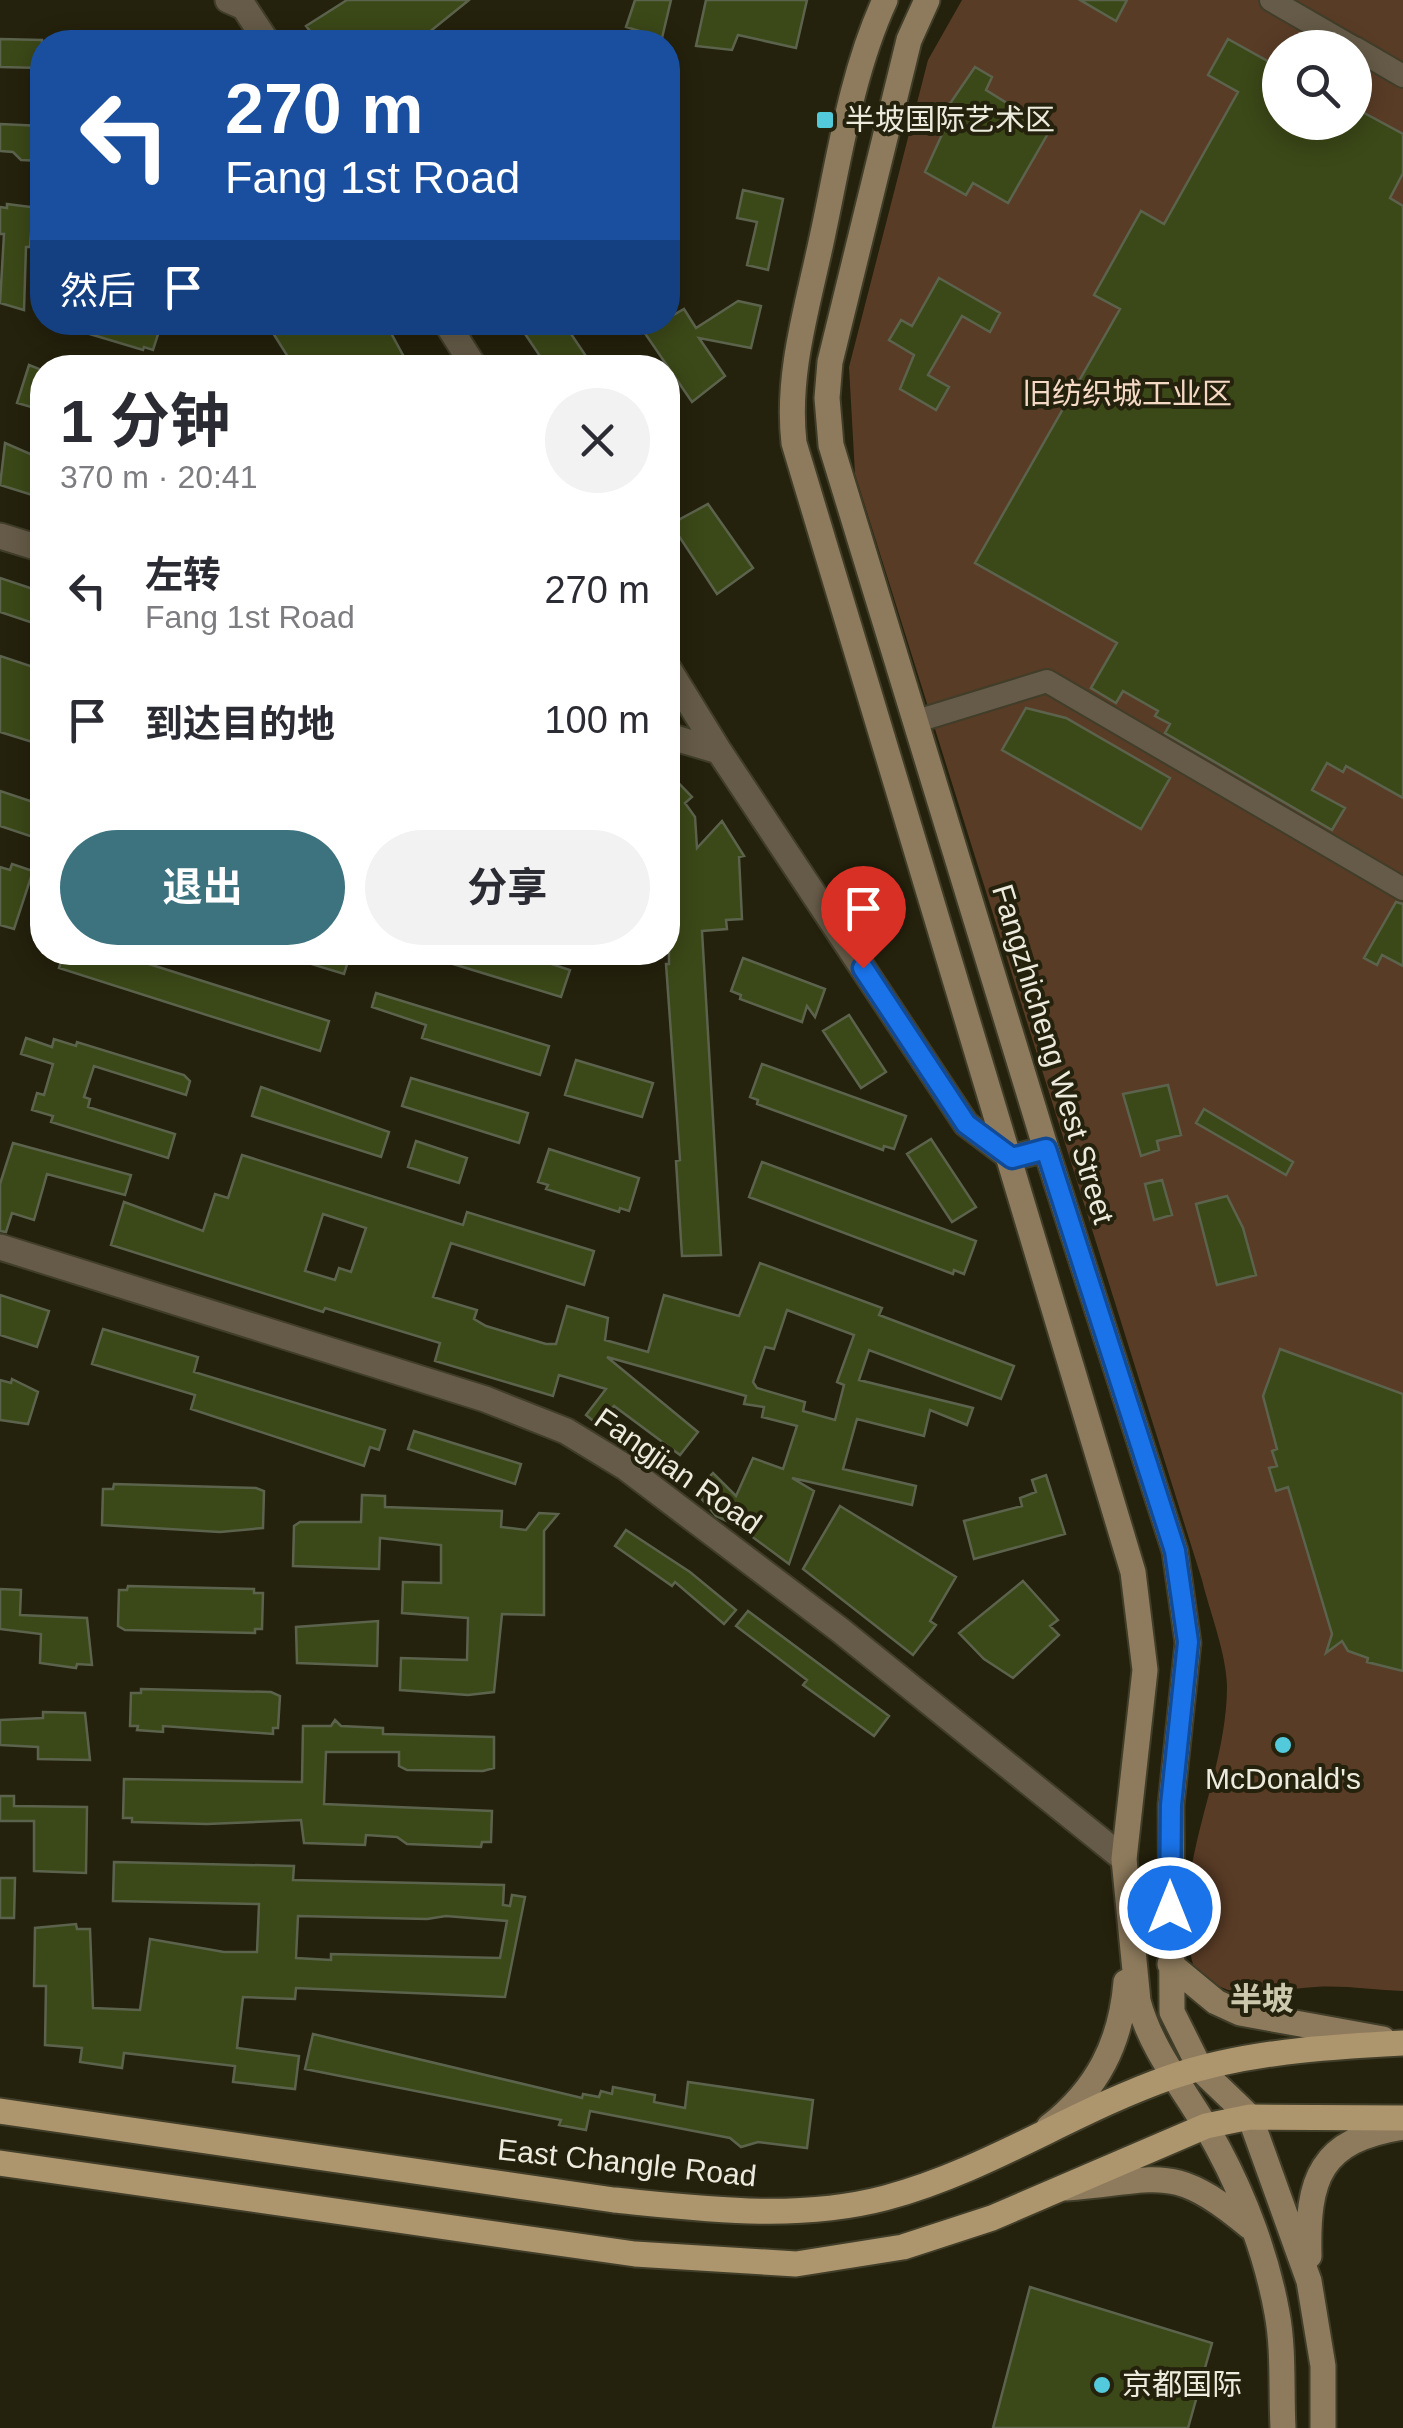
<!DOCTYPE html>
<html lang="zh">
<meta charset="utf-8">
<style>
body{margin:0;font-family:Helvetica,"Noto Sans SC",sans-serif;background:#f2f2f3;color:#2b2b33;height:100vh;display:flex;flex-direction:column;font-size:38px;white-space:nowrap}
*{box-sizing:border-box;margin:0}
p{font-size:32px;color:#7c7c81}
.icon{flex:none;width:55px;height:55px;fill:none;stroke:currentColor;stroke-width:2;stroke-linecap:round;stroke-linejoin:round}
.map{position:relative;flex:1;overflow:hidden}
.drawer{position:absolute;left:30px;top:355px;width:650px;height:610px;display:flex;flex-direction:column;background:#fff;border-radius:40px;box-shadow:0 5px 25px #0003}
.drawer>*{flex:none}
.guide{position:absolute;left:30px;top:30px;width:650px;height:305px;border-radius:40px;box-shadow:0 5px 25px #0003;background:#1a4fa0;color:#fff;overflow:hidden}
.tools{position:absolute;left:1262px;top:30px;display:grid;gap:20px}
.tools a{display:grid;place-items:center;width:110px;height:110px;border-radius:50%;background:#fff;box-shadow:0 5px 25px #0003;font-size:50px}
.pin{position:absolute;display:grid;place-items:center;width:85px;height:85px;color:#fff;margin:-102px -42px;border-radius:50% 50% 50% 0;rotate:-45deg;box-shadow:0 0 10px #0007}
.pin .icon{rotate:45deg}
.me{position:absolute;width:110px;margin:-55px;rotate:0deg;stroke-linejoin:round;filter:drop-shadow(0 0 8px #0008)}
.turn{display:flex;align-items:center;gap:35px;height:210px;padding:0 30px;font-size:45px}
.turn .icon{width:130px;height:130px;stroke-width:2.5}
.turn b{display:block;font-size:70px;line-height:85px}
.then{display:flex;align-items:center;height:95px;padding:0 30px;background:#0003;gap:20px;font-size:38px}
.round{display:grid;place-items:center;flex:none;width:105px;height:105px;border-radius:52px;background:#f2f2f3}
.headline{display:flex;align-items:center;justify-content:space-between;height:170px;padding:0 30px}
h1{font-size:60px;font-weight:700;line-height:75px}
.button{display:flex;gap:20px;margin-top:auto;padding:20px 30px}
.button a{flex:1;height:115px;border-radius:60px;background:#3d737f;color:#fff;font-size:40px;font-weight:700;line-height:115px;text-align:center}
.button a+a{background:#f2f2f3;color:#2b2b33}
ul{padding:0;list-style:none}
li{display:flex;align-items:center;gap:30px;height:130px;padding:0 30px}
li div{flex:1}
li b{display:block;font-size:38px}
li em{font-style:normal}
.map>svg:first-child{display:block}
</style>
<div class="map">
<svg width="1403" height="2428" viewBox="0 0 1403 2428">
<rect width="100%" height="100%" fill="#24210c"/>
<path fill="#593c26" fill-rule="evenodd" d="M962 0H1403V1991C1374 1990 1343 1985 1315 1987 1265 1990 1234 2007 1194 1968 1167 1872 1227 1782 1227 1686 1226 1652 1210 1613 1202 1580L855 474 849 367 928 60ZM1280 48H1355V122H1280Z"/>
<path fill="#3b4817" stroke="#5c634d" stroke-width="2.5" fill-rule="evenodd" d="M347 0H469L417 42H319L306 26Z
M635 0H671L662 38 626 27Z
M706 0H807L796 48 738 35 732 50 696 46Z
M1080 0H1127L1116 21Z
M0 39 42 40V68L0 67Z
M1228 39 1280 68V122H1355V108L1403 134V173L1390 198 1403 206V798L1346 766 1343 772 1327 763 1312 790 1345 808 1332 830 1165 733 1170 724 1155 716 1158 711 1123 691 1116 703 1091 688 1117 643 975 563 1120 309 1094 295 1141 211 1164 224 1238 92 1208 75Z
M975 67 992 77 986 90 1050 130 1008 203 973 183 966 195 925 172 954 108 949 105Z
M0 124 42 126V161L21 160 13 152 0 151Z
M743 190 783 199 768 270 747 265 757 222 737 218Z
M7 204 39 208 38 235 31 234 30 247H26L24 310 0 303 4 234H0V207L7 208Z
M939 278 1000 313 990 332 962 316 928 375 949 387 936 410 900 389 914 355 889 340 901 320 912 326Z
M738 301 761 306 751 348 699 338 725 376 692 402 644 332 684 309 696 328Z
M63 322H162L153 350 144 347 143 350 63 326Z
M266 322H385L410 368H364L360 360 349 368H295Z
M517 322H563L594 368H548Z
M29 365 42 370V410L17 403Z
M5 443 42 459V498L0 485Z
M708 504 753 568 717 594 671 524Z
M0 578 42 592V626L0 612Z
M0 656 42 670V745L0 732Z
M1026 708 1066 718 1170 778 1141 829 1002 750Z
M668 772 692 797 685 803 695 817 697 848 722 821 744 856 739 857 742 919 726 920 727 929 702 931 721 1255 682 1256 676 1161 680 1160 666 964H669Z
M0 791 42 805V840L0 826Z
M12 864 33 871 14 929 0 925V867L10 870Z
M1396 902 1403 904V966L1382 955 1377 965 1364 958Z
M64 952H111L329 1021 320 1051 59 968Z
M286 952H351L344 974 285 956Z
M427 952H514L570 970 561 997 427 956Z
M743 958 825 989 815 1017 807 1006 802 1022 740 999 741 995 731 991Z
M376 993 549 1046 540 1075 422 1038 426 1025 372 1007Z
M849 1015 886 1072 861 1088 823 1031Z
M26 1038 52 1047 54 1039 76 1046 77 1042 184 1075 190 1081 186 1095 94 1066 84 1097 90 1099 88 1107 175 1134 168 1158 51 1122 53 1116 32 1110 37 1093 44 1095 53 1064 21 1054Z
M576 1060 653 1083 642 1117 565 1095Z
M762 1064 906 1116 894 1149 884 1146 883 1150 757 1104 758 1100 750 1097Z
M411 1078 528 1113 519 1143 402 1106Z
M1168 1085 1181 1135 1157 1141 1159 1150 1141 1156 1123 1094Z
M261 1087 389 1132 381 1157 252 1116Z
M1204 1109 1293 1162 1286 1175 1196 1123Z
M931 1139 976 1207 952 1222 907 1154Z
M416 1141 467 1158 459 1183 408 1167Z
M13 1143 131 1175 125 1195 47 1174 34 1220 12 1213 6 1232 0 1231V1184Z
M549 1149 639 1178 629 1211 620 1208 619 1212 546 1189 548 1185 538 1182Z
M242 1155 463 1225 467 1212 594 1251 584 1285 451 1243 433 1297 477 1310 474 1319 486 1326 546 1344H556L567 1306 608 1318 605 1340 648 1352 664 1295 739 1316 760 1263 882 1308 879 1315 1014 1366 1001 1399 869 1350 859 1380 973 1408 967 1425 930 1410 924 1436 857 1419 843 1469 916 1486 912 1505 792 1478 814 1491 789 1564 739 1527 716 1516 695 1491 713 1473 736 1496 753 1458 783 1469 797 1426 762 1417 764 1407 744 1404 746 1396 607 1357 698 1432 680 1455 614 1406 597 1424 586 1415 606 1389 559 1375 553 1396 435 1361 440 1343 325 1308 323 1312 111 1245 124 1202 203 1231 215 1194 228 1198ZM323 1214 366 1228 351 1272 339 1268 335 1280 305 1271ZM787 1310 854 1335 837 1382 844 1385 835 1420 803 1411 805 1402 757 1388 753 1382 765 1347 774 1349Z
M762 1162 976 1241 964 1274 954 1270 953 1274 749 1197Z
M1162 1180 1172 1215 1154 1220 1145 1184Z
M1227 1196 1243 1228 1256 1275 1217 1285 1196 1204Z
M0 1295 49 1311 37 1347 0 1335Z
M103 1329 198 1357 194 1372 385 1430 379 1450 370 1447 364 1466 191 1409 195 1395 92 1364Z
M1280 1349 1403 1394V1671L1367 1662 1368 1658 1348 1651 1342 1641 1326 1653 1332 1634 1288 1487 1276 1491 1269 1468 1277 1466 1272 1451 1277 1449 1263 1396Z
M12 1379 38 1392 28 1424 0 1420V1380L11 1383Z
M414 1431 521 1464 515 1484 408 1449Z
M1046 1475 1065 1534 974 1559 964 1521 1022 1506 1020 1498 1036 1492 1032 1480Z
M114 1484 256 1488 264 1491 263 1528 220 1532 102 1525 103 1489H113Z
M362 1495 385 1496V1507L502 1511 501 1527 526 1530 539 1513 558 1514 544 1531V1615L502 1614 494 1692 468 1695 400 1690 401 1658 467 1660 468 1618 402 1613 403 1582 441 1583V1545L380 1538 379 1569 293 1566 294 1526 300 1522H361Z
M840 1506 956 1577 930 1621 936 1625 913 1655 803 1569Z
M626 1530 690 1572 736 1610 724 1624 675 1582 672 1586 615 1546Z
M1023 1581 1058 1620 1050 1626 1059 1635 1013 1678 984 1659 959 1633Z
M128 1586 254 1589V1593H263L262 1629H255V1633L125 1630 118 1626 119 1590H127Z
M0 1589 21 1590 20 1615 87 1618 92 1665 77 1664 76 1668 40 1663 41 1634 0 1629Z
M748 1611 889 1716 874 1736 803 1685 807 1680 736 1626Z
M378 1621 377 1666 297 1663 296 1627Z
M141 1689 271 1692 280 1696 278 1728H273V1734L163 1726V1732L137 1730 138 1726H130L131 1693H141Z
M43 1712 85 1713 90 1760 38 1759V1747L0 1745V1720L43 1718Z
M335 1720 341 1726 383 1728V1734L494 1737V1768L483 1771 407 1770 399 1766V1752H326L324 1804 492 1811 491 1842H482L481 1847 407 1844 397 1837 366 1835 365 1845 304 1843 301 1820 207 1824 132 1822V1818H123L124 1779 302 1782 303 1726H331Z
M0 1796H14V1806L87 1807 86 1873 34 1871V1821H0Z
M114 1862 294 1866 293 1880 504 1885 503 1905 510 1906 512 1895 525 1897 505 1997 296 1988 295 1999 243 1997 237 2048 299 2056 295 2089 233 2082 235 2066 124 2053 122 2068 80 2062 82 2048 45 2045 46 1986H34L35 1928 76 1924 77 1929H90L93 2008 140 2010 150 1939 224 1952H257L259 1904 113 1901ZM298 1916 427 1919 446 1916 507 1921 500 1958 331 1954V1960L296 1958Z
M0 1878H15L14 1918H0Z
M313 2034 582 2098 583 2094 599 2097 601 2091 612 2094 613 2087 655 2095 654 2102 685 2108 688 2082 813 2100 807 2148 758 2142 741 2147 730 2138 590 2111 586 2130 559 2125 561 2120 305 2069Z
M1030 2287 1212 2343 1188 2428H993Z"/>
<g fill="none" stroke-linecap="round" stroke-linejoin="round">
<g stroke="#403d29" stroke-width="26">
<path id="minor" d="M1271 0 1354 48
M1355 48 1403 76
M917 721 1047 681 1403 889"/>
</g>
<g stroke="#403d29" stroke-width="29">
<path id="tertiary" d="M228 0 244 7 267 42
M446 322 475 368
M0 536 42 549
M668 668 719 751
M668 736 719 751 966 1124 1011 1158 1046 1149
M0 1247 485 1399 566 1431 625 1467 840 1630 1124 1859"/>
</g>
<g stroke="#403d29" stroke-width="29">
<path id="secondary" d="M885 0C851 74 839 159 822 238 808 305 786 374 794 443L1133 1572 1145 1670 1124 1859 1138 2001C1153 2056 1192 2098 1218 2148 1245 2198 1267 2257 1277 2313 1284 2350 1281 2391 1283 2428
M927 0 909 40 830 362 827 398 831 445 1046 1149 1175 1551 1188 1643 1171 1805 1172 2012 1201 2070 1250 2117 1309 2281 1323 2366V2428
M1170 1964 1216 2002 1240 2013 1383 2039
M1049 2127C1098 2089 1121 2042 1126 1982
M1066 2188C1161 2181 1171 2161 1250 2227
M1309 2256C1307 2178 1320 2140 1403 2127"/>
</g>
<g stroke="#403d29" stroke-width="29">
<path id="primary" d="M0 2111 614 2200C704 2209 797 2221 885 2198 987 2171 1073 2111 1171 2077 1245 2052 1326 2047 1403 2043
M0 2163 635 2254 796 2264 903 2247 992 2218 1206 2126 1250 2117 1403 2118"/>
</g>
<use href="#minor" stroke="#665b48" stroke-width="22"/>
<use href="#tertiary" stroke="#665b48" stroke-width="25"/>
<use href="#secondary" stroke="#8e7b5d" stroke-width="25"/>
<use href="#primary" stroke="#ad956d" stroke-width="25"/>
</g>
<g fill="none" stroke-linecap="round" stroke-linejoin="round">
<g stroke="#114b97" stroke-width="25">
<path id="route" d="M863 968 966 1124 1012 1158 1046 1149 1175 1551 1188 1642 1171 1805 1170 1908"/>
</g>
<use href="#route" stroke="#1a73e8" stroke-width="18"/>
</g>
<g fill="#53cadc" stroke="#24210c" stroke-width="4">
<rect x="815" y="110" width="20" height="20" rx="5"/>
<circle cx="1283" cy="1745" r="10"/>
<circle cx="1102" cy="2385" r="10"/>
</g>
<g text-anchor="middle" stroke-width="8" stroke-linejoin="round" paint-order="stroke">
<g font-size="30" fill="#edebde" stroke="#24210c" text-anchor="start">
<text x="845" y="130">半坡国际艺术区</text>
<text x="1283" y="1789" text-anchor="middle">McDonald's</text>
<text x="1122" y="2395">京都国际</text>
</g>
<g font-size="30" fill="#f5d9c5" stroke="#24210c">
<text x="1127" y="404">旧纺织城工业区</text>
</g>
<g font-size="30" fill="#edebde" stroke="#24210c">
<text transform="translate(1053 1054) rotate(73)" y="10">Fangzhicheng West Street</text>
<text transform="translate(678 1471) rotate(35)" y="10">Fangjian Road</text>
<text transform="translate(627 2163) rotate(6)" y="10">East Changle Road</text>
</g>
<g font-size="32" font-weight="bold" fill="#cbc8ae" stroke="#24210c">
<text x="1262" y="2010">半坡</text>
</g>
</g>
</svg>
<div class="tools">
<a><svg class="icon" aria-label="search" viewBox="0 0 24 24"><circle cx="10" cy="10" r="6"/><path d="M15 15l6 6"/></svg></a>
</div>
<div class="pin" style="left:863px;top:968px;background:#d93025"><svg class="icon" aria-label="arrive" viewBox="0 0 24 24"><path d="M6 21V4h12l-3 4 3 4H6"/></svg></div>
<svg class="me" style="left:1170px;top:1908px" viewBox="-20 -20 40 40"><circle r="17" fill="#1a73e8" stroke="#fff" stroke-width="3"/><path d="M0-11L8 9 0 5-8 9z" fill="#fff"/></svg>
<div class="guide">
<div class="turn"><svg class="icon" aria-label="left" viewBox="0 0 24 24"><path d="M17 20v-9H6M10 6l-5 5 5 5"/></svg><div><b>270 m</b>Fang 1st Road</div></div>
<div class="then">然后<svg class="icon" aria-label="arrive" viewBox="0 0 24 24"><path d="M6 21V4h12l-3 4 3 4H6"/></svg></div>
</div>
<section class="drawer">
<div class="headline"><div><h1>1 分钟</h1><p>370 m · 20:41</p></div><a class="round"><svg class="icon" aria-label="close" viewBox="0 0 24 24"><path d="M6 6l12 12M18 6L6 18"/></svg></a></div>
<ul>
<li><svg class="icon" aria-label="left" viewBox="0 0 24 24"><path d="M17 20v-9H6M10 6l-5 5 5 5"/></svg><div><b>左转</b><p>Fang 1st Road</p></div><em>270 m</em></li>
<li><svg class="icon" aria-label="arrive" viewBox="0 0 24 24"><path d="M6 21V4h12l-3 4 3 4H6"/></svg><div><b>到达目的地</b></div><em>100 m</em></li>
</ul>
<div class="button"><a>退出</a><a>分享</a></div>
</section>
</div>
